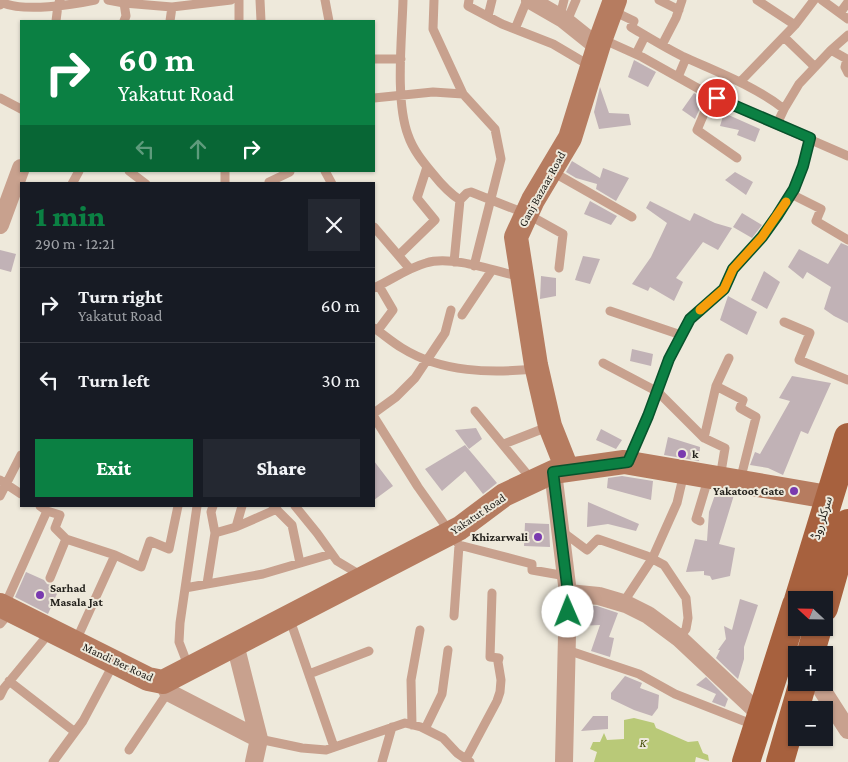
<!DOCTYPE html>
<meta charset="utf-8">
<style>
body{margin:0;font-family:"Crimson Pro","Noto Sans Arabic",serif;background:#242831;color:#f1f3f6;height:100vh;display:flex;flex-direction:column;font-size:19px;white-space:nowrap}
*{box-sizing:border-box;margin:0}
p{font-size:16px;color:#9ea1a6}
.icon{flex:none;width:28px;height:28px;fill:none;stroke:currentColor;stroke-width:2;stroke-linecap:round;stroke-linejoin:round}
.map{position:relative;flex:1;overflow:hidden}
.side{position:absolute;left:20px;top:182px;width:355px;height:325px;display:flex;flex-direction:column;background:#171b24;border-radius:0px;box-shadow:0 1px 4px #0004}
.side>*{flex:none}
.hud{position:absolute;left:20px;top:20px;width:355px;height:152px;border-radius:0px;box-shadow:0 1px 4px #0004;background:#0b8043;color:#fff;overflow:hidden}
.needle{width:32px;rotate:292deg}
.tools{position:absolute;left:788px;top:591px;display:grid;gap:10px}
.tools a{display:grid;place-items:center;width:45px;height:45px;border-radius:0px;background:#171b24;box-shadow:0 1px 4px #0004;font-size:25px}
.pin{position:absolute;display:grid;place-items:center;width:42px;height:42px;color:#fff;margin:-21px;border:2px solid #fff;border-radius:50%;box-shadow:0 1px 5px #0007}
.me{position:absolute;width:55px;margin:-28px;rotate:359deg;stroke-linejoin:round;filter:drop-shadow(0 0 4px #0008)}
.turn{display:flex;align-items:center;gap:18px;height:105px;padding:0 15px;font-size:22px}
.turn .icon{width:65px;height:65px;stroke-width:2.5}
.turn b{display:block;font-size:35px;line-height:42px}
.lanes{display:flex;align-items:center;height:48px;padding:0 15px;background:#0003;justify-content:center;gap:25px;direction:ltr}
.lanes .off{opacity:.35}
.round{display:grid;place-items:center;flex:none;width:52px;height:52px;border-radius:0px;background:#242831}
.head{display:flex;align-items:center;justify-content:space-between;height:85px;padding:0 15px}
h1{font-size:30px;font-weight:800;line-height:38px;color:#0b8043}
.cta{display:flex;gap:10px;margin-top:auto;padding:10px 15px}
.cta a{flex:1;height:58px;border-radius:0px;background:#0b8043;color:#fff;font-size:20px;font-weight:800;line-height:58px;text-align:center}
.cta a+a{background:#242831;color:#f1f3f6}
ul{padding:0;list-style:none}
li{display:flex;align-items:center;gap:15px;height:75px;padding:0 15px;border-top:1px solid #363941}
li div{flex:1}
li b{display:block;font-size:19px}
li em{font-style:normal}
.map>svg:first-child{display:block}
</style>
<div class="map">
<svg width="848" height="762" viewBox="0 0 848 762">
<rect width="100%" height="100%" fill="#eee9db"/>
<path fill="#b9c978" d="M634 718 654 723 656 728 688 742 698 741 703 753 708 755 709 761 696 757 695 762H594L597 752 590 749 593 742H600L604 733 607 740 624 739V720Z"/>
<path fill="#c1b2b6" d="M634 60 656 72 648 87 628 77Z
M600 87 609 113 629 114 631 125 599 129 594 112Z
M694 93 704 99 695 119 682 110Z
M724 113 760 129 755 142 737 135 739 130 720 126Z
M572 161 600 178 603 168 629 178 616 201 596 189 597 184 576 178 566 172Z
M735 172 753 182 746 195 725 180Z
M590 201 617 216 611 225 584 214Z
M650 201 690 221 694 213 715 223 732 228 718 250 703 242 676 278 683 282 674 301 650 287 648 291 632 284 651 257 667 223 646 208Z
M742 213 762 225 752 238 733 227Z
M841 243 848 246V323L834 316 824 309 831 287 807 272 803 279 788 267 799 249 828 264Z
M0 250 16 254 11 272 0 269Z
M583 256 600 259 590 284 575 280Z
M764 271 780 282 767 309 751 300Z
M541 276 556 278V296L540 299Z
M728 296 757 312 747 335 720 320Z
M632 349 653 354 651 366 630 361Z
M792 376 831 383 808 434 801 431 783 475 768 468 750 465 755 452 760 454 790 401 779 398Z
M476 428 482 439 469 449 455 430Z
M601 429 622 440 616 449 596 440Z
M668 437 700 447 699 461 664 455Z
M465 445 497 483 483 494 465 471 442 491 425 469Z
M374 461 393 486 374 500Z
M622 476 653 481 651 500 607 488 608 478Z
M716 492 734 495 719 544 735 548 730 576 712 580 710 576 704 575V571L686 572 695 539 707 541 709 512Z
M588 502 639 524 636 531 608 524 587 527Z
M525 523 549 524 550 547 524 546Z
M26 572 44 580 47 584 60 587 48 614 15 597Z
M740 599 758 605 744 647V659L738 679 716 658 720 650H718L726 639 724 626 732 630Z
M578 605 597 606 618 613 609 637 614 638 610 657 591 651 600 625 578 626Z
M625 676 642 683 640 688 659 695 658 708 652 716 634 710 611 699V693Z
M706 677 728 699 725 707 712 702 716 694 696 685Z
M593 716H608V729L581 731Z"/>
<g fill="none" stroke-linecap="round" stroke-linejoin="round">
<path stroke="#c8a18e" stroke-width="9" d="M108 0 124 3 172 7 231 0
M239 0V21
M260 0 261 21
M325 0 329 21
M403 0C402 38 395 100 408 135 413 150 423 162 433 174 441 184 449 193 460 200
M434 0 433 29 463 94 495 129 501 159 474 266
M469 0 468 6 502 24 553 44 592 67
M659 0 679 10
M757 0 795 25
M822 0 848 19
M124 3 126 16 124 21
M0 5 3 3C26 12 71 5 95 0
M611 10 634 21 631 27C648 37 664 47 682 56 717 72 753 85 784 109L777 124
M840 13 848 2
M488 16 492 0
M560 16 564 0
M56 21 58 5 60 0
M170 21 172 7
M567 21 576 0
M515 29 527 0
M848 35 831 50 847 59 845 67 848 73
M784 37 815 67
M602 39 642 57 717 99 848 156
M662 45 676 18 682 0
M636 54 645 36
M374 59H401
M678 77 686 58
M740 82 795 25 814 0
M712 95 697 130 737 158
M0 98 21 109
M374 98 433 92 463 94
M784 109 799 84 831 50
M129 171 146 184
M225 171V184
M325 171 332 184
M551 171 632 217
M72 184 79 171
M270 184 269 182 290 172V171
M791 194 821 209 816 221 848 240
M374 227 410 269
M399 255 435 220 417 198 427 167
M454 262 460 200 467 193 471 192 527 214 563 234 559 268
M374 288C391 280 408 268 426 263 451 255 495 271 521 277
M610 311 681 335
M462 315 492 270
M784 322 810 333 799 360 848 380
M374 328C383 334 392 342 402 348 442 373 491 373 536 369
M378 330 393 310 379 286
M729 358 716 386 743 400 740 408 756 417 740 481
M603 363 658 392 704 438
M716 386 704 438 725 448 720 478
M475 411 532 480
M374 413 396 397 415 378 445 333 451 310
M374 417 418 487 459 545 532 564V570L566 576
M504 444 550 426
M628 462 648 416 669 359 690 319 724 289 733 269 761 237 777 216 794 189 803 167 810 138
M0 480 21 494
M0 496 21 455
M273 506 292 525 300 563
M295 506 317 533 337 561 362 576
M47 511 60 515 55 528 66 539 115 555 141 567 150 541 169 549 178 506
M700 521 696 519 709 476
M236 527 277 509
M560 530 587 550 598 539 647 556 664 565 686 598 688 618 686 629 679 638
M215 533 236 527 242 506
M50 578 66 539
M207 584 215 533 211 512 213 506
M185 588 263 574 331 554
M623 603 652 559 677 503 684 473
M4 607 47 511 40 506
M454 616 459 545
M289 617 334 747
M0 624 11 611
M75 643 115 555
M567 650 639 674 675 694 754 725
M189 668 179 642 180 623 197 506
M309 674 369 651
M9 681 75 732
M0 696 4 688 51 631
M412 725 411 680 420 630
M425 729 442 694 448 650
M259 739 302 748 326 750 405 723 421 727 443 738 457 753 470 762
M129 750 168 692
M466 759 497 701 500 692 501 680 498 662 499 658 490 657 492 593
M53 762 83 721 114 663
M382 762 392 727"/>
<path stroke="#c8a18e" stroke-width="18" d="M530 0 563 19 598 47
M0 225 21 168
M553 472 568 593 564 762
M568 593 599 596 626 604 648 615 679 638 761 715
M235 644 259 739 254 762
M163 682 168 692 259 739
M817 682 848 730"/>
<path stroke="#b67c60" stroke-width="24" d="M567 469 550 426 536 365 516 237 533 200 570 138 600 41 615 0
M0 605 148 679 163 682 460 528 504 495 553 472 624 462 828 497"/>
<path stroke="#a7613e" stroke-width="28" d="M798 600 848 437
M824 608 848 523
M810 655 818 628
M746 762 796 605
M780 762 803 682"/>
</g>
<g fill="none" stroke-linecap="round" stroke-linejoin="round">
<g stroke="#07532c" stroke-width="12">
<path id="route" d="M568 612V593L553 472 628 462 648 416 669 359 690 319 724 289 733 269 762 237 777 216 794 189 803 166 810 138 717 98"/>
</g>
<use href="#route" stroke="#0b8043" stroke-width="9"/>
<path stroke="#f59e0b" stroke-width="9" d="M700 310 724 289 733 269 762 237 786 202"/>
</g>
<g fill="#793aaf" stroke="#eee9db" stroke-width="2">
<circle cx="682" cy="454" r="5"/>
<circle cx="794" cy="491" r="5"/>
<circle cx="538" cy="537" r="5"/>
<circle cx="40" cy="595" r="5"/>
</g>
<g text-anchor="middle" stroke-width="4" stroke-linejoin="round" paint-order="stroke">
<g font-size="12" fill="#24221d" stroke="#eee9db">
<text transform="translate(542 189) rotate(-61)" y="4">Ganj Bazaar Road</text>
<text transform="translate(478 514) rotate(-34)" y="4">Yakatut Road</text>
<text transform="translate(822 518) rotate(-73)" y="4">سرکلر روڈ</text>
<text transform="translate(118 662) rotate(25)" y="4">Mandi Ber Road</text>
</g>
<g font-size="12" font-weight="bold" fill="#24221d" stroke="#eee9db" text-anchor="start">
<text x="692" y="458">k</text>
<text x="784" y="495" text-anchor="end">Yakatoot Gate</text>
<text x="528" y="541" text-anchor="end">Khizarwali</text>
<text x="50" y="592">Sarhad<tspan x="50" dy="14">Masala Jat</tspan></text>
</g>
<g font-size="12" font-style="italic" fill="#3e4800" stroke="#eee9db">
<text x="643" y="747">K</text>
</g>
</g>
</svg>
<div class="tools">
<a><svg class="needle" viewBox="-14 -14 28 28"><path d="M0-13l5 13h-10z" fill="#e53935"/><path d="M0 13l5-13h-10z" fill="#9ea1a6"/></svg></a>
<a>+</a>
<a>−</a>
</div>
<div class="pin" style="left:717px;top:98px;background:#d93025"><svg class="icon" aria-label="arrive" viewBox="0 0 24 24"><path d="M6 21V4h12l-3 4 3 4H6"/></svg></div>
<svg class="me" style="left:568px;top:612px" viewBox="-20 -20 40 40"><circle r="19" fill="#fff"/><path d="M0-13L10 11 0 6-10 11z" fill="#0b8043"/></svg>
<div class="hud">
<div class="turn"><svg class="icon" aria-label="right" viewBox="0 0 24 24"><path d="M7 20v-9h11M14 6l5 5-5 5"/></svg><div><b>60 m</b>Yakatut Road</div></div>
<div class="lanes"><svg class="icon off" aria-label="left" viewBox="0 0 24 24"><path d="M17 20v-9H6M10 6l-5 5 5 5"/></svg><svg class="icon off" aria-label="ahead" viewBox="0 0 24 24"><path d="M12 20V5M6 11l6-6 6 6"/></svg><svg class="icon" aria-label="right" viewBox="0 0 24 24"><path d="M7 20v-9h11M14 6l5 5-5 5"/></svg></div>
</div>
<section class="side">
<div class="head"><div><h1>1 min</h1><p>290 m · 12:21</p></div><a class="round"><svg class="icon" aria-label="close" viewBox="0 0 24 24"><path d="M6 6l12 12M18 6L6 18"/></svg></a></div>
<ul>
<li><svg class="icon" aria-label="right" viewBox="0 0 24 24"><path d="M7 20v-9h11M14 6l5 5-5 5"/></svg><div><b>Turn right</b><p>Yakatut Road</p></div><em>60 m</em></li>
<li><svg class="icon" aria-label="left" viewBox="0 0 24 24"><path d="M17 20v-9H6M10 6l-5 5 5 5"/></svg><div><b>Turn left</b></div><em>30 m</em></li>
</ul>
<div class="cta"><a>Exit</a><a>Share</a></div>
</section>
</div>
